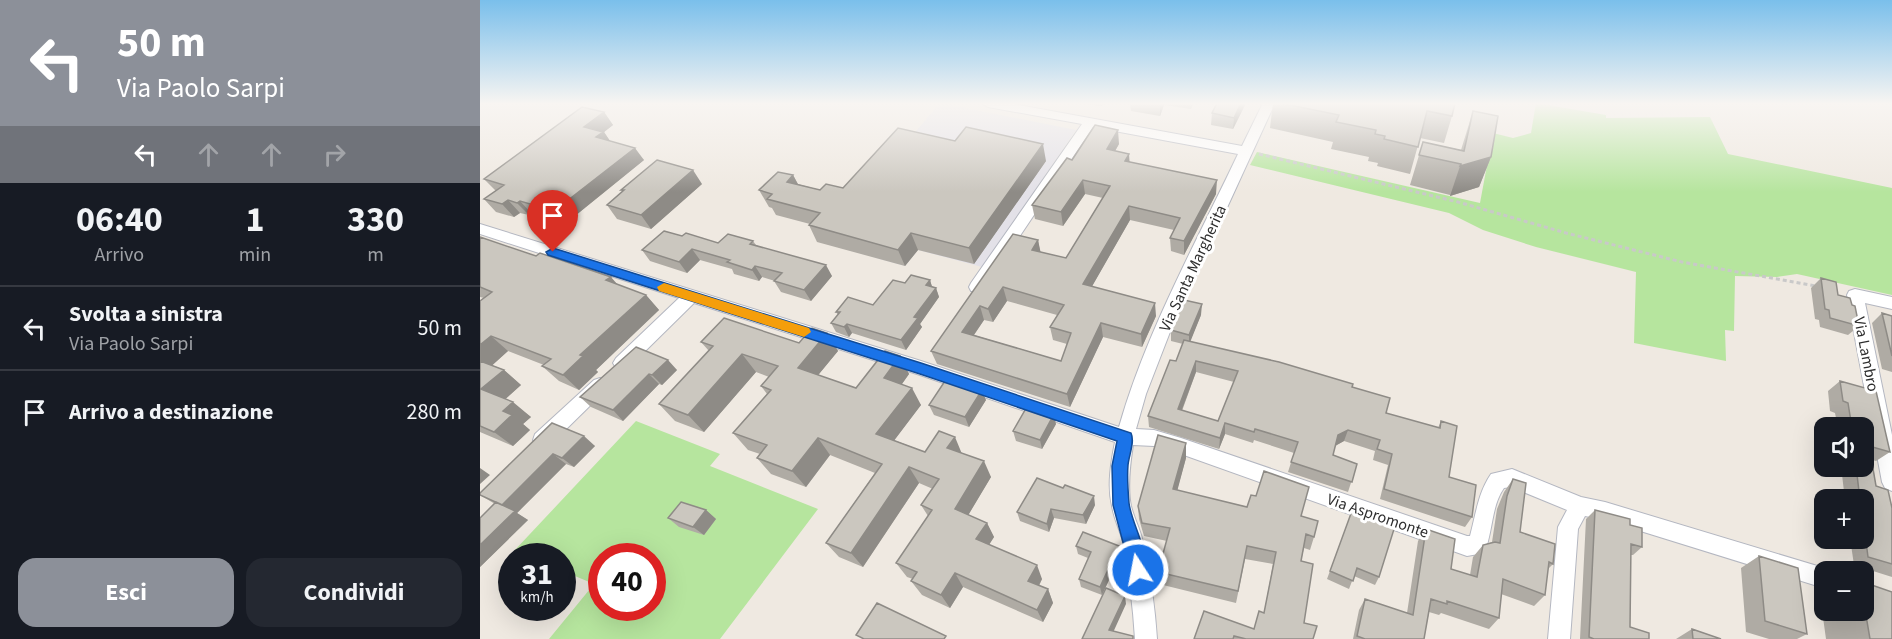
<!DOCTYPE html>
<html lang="it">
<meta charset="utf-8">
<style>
body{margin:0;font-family:"Source Sans 3",sans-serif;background:#242831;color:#f1f3f6;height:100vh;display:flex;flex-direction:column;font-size:22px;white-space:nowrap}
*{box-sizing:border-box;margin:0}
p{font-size:20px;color:#9ea1a6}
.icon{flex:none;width:33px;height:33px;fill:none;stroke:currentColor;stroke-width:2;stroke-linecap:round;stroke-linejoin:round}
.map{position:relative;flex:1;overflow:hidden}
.panel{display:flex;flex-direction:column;background:#171b24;width:480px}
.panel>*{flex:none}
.hud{background:#8c9099;color:#fff;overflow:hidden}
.controls{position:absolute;left:1334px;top:417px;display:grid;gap:12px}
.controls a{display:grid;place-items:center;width:60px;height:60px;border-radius:12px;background:#171b24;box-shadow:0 6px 24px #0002;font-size:30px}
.speed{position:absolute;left:18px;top:543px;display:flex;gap:12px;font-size:30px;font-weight:700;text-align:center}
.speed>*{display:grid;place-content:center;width:78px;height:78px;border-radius:50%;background:#171b24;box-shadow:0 6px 24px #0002;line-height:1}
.speed small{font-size:15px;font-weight:400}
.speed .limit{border:9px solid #d22;background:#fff;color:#111}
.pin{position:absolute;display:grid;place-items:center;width:51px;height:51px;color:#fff;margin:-62px -26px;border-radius:50% 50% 50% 0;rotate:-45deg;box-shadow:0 0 6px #0007}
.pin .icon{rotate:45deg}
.me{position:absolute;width:66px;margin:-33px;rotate:349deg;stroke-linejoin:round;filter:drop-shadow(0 0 4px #0008)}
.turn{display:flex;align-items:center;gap:21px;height:126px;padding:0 18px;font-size:27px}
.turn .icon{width:78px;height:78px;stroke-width:2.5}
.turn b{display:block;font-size:42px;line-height:51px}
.lanes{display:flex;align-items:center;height:57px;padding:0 18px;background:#0003;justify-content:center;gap:30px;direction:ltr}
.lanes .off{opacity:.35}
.eta{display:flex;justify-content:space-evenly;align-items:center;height:102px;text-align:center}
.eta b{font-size:36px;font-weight:700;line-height:42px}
.button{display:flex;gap:12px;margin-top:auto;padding:12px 18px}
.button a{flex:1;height:69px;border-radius:18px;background:#8c9099;color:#fff;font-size:24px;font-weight:700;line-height:69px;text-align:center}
.button a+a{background:#242831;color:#f1f3f6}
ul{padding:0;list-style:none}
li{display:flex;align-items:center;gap:18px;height:84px;padding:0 18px;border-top:2px solid #363941}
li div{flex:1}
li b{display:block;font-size:22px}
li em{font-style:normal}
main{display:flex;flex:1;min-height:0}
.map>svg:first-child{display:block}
</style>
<main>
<section class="panel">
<div class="hud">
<div class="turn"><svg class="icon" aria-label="left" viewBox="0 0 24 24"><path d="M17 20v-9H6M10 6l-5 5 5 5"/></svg><div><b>50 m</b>Via Paolo Sarpi</div></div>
<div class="lanes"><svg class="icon" aria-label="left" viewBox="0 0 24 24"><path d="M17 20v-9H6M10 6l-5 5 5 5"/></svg><svg class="icon off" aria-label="ahead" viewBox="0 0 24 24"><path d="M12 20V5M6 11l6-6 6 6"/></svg><svg class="icon off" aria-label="ahead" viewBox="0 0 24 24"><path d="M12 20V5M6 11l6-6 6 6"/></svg><svg class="icon off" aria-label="right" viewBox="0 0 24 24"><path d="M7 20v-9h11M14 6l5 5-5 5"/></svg></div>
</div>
<div class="eta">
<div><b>06:40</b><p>Arrivo</p></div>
<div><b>1</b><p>min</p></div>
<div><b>330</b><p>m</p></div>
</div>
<ul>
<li><svg class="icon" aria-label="left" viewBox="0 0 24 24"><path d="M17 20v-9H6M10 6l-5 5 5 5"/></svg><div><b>Svolta a sinistra</b><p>Via Paolo Sarpi</p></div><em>50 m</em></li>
<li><svg class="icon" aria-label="arrive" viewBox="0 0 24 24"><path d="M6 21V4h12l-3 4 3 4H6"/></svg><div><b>Arrivo a destinazione</b></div><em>280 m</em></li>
</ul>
<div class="button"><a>Esci</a><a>Condividi</a></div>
</section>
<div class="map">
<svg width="1412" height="639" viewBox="0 0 1412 639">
<rect width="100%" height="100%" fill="#efe9e1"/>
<path fill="#e3e1e8" d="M460 103 596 130 502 267 438 250 425 266 396 258 411 239 424 145Z"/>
<path fill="#b6e59e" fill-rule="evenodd" d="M1056 103 1126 115V118L1230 117 1248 154 1412 188V295L1317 274 1297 277 1255 276 1254 331 1245 330 1246 361 1154 343 1156 272 1056 247 1003 230 969 213 770 165 777 152 1000 203 1013 133 1033 138 1051 133Z
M156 421 240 454 230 466 338 509 240 639H69L114 584 83 571 82 556H47L34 551ZM122 556H172V608H122Z"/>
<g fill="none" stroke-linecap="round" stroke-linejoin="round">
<g stroke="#b4b7c1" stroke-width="2">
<path id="minor" d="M502 103H528L762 146 783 103H795L690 332 666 394 656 429 674 430 701 438 987 536H990C996 514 998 493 1011 474L1032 469 1101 497 1125 502 1344 568 1352 572H1344V588L1125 520 1105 516 1098 529 1090 639H1068L1078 527 1087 510 1031 487 1024 488C1011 506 1013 533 1004 553L987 556 701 454 674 446 653 445C650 464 647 487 651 506 654 518 660 529 663 542 670 574 675 606 677 639H655C653 606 649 574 643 542 640 530 634 519 632 506 627 486 631 462 635 442L440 375 214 303 148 368 142 370 136 368 133 363 136 358 199 298 0 234V224L441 361 639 427C666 332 716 243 758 154L613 127 503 291H491L489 287 491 283 602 124 508 107Z
M1375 289 1412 297V309L1385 303 1412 435V491L1405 488 1402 482 1367 295 1369 291Z
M120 378 126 380 129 385 126 390 69 446 62 448 55 446 53 440 55 434 114 380Z"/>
</g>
<path stroke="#c9c9c9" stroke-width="3" stroke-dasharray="4 3" stroke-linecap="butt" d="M779 154 978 202 1086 233 1202 262 1336 286"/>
<use href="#minor" fill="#fff" fill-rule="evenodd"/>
</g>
<path fill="#afaba4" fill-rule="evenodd" d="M598 103H624L622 106Z
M650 103H714L711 109 684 105 680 116 651 111Z
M737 103H766L753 129 731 125 732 113Z
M793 103H975L972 116 964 143 940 138 930 174 897 166 898 163 888 161 889 157 851 149 853 142 790 128Z
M993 111 1011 157 999 187 970 196V195L930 185 943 142 981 150Z
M124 112 133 125 124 132 130 141 164 160 85 224 51 213 49 215 40 213 34 217 16 212 4 199 16 191 4 179Z
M639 144 635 151 650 162 736 194 704 255 691 251 690 238 694 230 650 220 612 286 676 316 662 347 623 337 590 407 457 364 451 351 558 240 560 252 586 258 623 198 605 194 583 226 555 219 552 205 592 160ZM527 301 577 315 570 327 573 340 587 344 581 361 494 335 504 320 513 322Z
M566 161 494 264 438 250 425 266 337 242 329 225 330 224 296 215 292 208 289 207 279 190 313 175 318 184 340 190 363 188Z
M222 184 171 229 137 219 127 205 143 192 141 190Z
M202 236 238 243 273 241 276 245 352 276 331 301 301 292 294 281H295L282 277 279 281 254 274 252 269 220 260 207 273 170 261 162 250Z
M0 237 166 295 179 310 116 370 118 372 99 390 79 381 62 366 64 365 28 351 12 365 24 370 41 385 25 399 51 417 43 424 50 430 33 446 0 432V301L4 298 0 297Z
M1341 278 1358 295 1372 305 1379 326 1368 335 1340 327 1339 320 1335 319 1331 288Z
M450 280 452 287 456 288 459 297 440 324 442 327 426 350 372 333 369 337 356 332 351 323 358 315 356 312 393 305 425 283Z
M1402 313 1412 316V372L1402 369 1392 323Z
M721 315 710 341 872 387 906 413 958 428 961 421 969 477 992 517 985 527 900 499 908 465 893 460 895 451 864 441 855 446 853 455 877 464 868 492 808 472 814 453 774 440 773 443 745 434 739 449 669 427 668 416 696 361 703 344 691 341V330ZM716 372 754 382 738 421 702 411Z
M347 333 358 351 338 375 376 388 420 356 429 374 422 384 441 405 414 440 445 452 482 453 511 477 488 515 507 523 514 537 509 544 562 579 559 586 568 589 573 603 563 622 483 587 470 608 442 595 431 581 433 579 427 577 416 563 448 516 441 505 453 489 439 483 383 567 359 557 346 543 395 473 350 455 326 487 291 474 277 458 280 454 268 450 253 433 287 394 281 386 289 377 276 372 224 432 195 421 179 404 229 351 221 342 319 343Z
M156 347 197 370 182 385 179 384 143 421 111 407 100 397Z
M1360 381 1410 452 1396 461 1392 460 1396 486 1412 508V577L1374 565 1370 538H1383V500H1365L1361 466H1383V428H1358L1355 413 1350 411 1348 391Z
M506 400 489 427 454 415 449 405Z
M72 423 115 446 94 467 86 464 37 513 48 520 0 567 15 504 0 495Z
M576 424 562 449 536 441 533 431Z
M706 443V458L697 490 767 507 821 516 834 537 830 550 824 548 821 561 824 623 833 639H714L774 629 784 613 793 564 765 559 756 603 679 584 678 572 687 541 664 536 659 519 658 506Z
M1033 479 1040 532 1073 564 1068 569 1065 595 1054 606 1021 594 1019 618 1009 629 961 613 959 615 949 612 944 639H873L879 610 885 599 927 613 938 541 946 529 971 569 990 575 993 557 1003 545 1012 542 1017 509 1024 492Z
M615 505 606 524 574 518 569 532 540 521 537 512Z
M873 508 899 577 895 585 874 576 869 589 847 579Z
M226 510 236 519 224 535 199 527 188 518Z
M1115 510 1150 525 1162 547 1153 555H1151L1150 627 1169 639H1100L1106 519Z
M596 546H639L641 554 622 595 601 587 599 579 608 558 598 554Z
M1279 556 1327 634 1317 639H1289L1266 632 1261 568Z
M1383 582 1412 639H1346L1341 603 1344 601V610H1383Z
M1212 629 1241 639H1196Z"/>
<path fill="#8e8b86" d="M680 103H684V105L680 116Z
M761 103H766L753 129 754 118Z
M124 112 133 125 124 132 132 144 125 150 104 127Z
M638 130 639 144 628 163 627 149Z
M563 144 566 161 494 264 489 248Z
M155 148 164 160 85 224 74 211Z
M649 154 650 168 645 161Z
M1011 157 999 187 970 196 980 166Z
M213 170 222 184 171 229 161 215Z
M313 175 322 192 307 182Z
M603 180 605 194 583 226 581 212Z
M737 180 736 194 704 255V241Z
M28 200 40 213 34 217 22 204Z
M40 201 51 213 49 215 37 203Z
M649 206 650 220 606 297 603 284Z
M431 233 438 250 425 266 418 250Z
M558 240 561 254 552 250Z
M212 249 220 260 207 273 199 262Z
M346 265 352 276 331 301 324 290Z
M275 266 282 277 279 281 272 270Z
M131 277 144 292 126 280Z
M450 280 453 290 446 285Z
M523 287 527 301 513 322 508 309Z
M456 288 459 297 440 324 442 327 426 350 421 340 434 317Z
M166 295 179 310 116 370 118 372 99 390 83 375 100 355Z
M675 303 676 316 662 347 661 334Z
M722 304 721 315 709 345V335Z
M500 306 504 320 487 345 482 332Z
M621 323 623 337 590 407 587 394Z
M367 324 372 333 369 337 364 327Z
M347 333 358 351 330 385 318 368Z
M11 336 28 351 6 371 0 366V345Z
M262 354 276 372 224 432 208 415Z
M420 356 429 374 414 395 404 378Z
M188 360 197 370 182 385 172 375Z
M716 361V372L698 420V409Z
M24 370 41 385 20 404 1 389Z
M169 374 179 384 143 421 133 410Z
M432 388 441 405 407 450 396 434Z
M502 390 506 400 489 427 485 417Z
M33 402 51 417 43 424 50 430 33 446 14 432 23 411Z
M574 414 576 424 562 449 560 440Z
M745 423V434L739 449 740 438Z
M868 430 864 441 855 446 858 435Z
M104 436 115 446 94 467 82 458Z
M475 437 482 454 467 448Z
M338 438 350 455 326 487 312 471Z
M706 443V458L694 503 693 489Z
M73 454 86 464 37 513 48 520 0 567V545L22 505Z
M504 461 511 477 483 524 475 509Z
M429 467 439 483 383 567 371 553Z
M0 468 10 475 0 484Z
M614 496 615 505 606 524 603 515Z
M571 509 574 518 569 532 567 524Z
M226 510 236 519 224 535 213 527Z
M507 523 514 537 504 553 496 539Z
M639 546 641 554 622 595 620 587Z
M557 565 562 579 554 595 548 581Z
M475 573 483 587 470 608 461 595Z
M568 589 573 603 563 622 557 610Z
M645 596 646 604 631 637 629 630Z"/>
<path fill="#cbc7bf" stroke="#8e8b86" stroke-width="1.5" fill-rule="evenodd" d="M737 103H761L754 118 732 113Z
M800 103H975L972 116 947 111 938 147 904 139 905 136 895 134 896 130 856 122 859 115Z
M102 107 124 112 104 127 123 132 116 137 155 148 74 211 40 201 37 203 28 200 22 204 4 199 24 185 4 179Z
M993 111 1018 116 1011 157 980 166 981 164 939 155 943 142 984 151Z
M615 125 638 130 627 149 649 154 645 161 737 180 704 241 690 238 700 218 649 206 603 284 675 303 661 334 621 323 587 394 451 351 533 234 558 240 552 250 586 258 630 186 603 180 581 212 552 205 587 158 592 160ZM523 287 584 305 570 327 591 333 581 361 482 332 500 306 508 309Z
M486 127 563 144 489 248 431 233 418 250 329 225 340 213 287 199 292 194 279 190 298 172 313 175 307 182 340 190 346 184 363 188 418 128 475 141Z
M177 160 213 170 161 215 127 205 144 190H141Z
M184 231 202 236 206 233 238 243 248 234 273 241 270 244 346 265 324 290 294 281 302 273 275 266 272 270 247 262 250 260 212 249 199 262 162 250Z
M0 237 56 256 60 253 131 277 126 280 166 295 100 355 103 356 83 375 62 366 71 359 11 336 0 345V301L12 292 0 287Z
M431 275 450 280 446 285 456 288 434 317 438 318 421 340 367 324 364 327 351 323 360 312H356L368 297 393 305 413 280 425 283Z
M1341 278 1356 282 1358 295 1370 298 1372 305 1375 306 1379 326 1350 318 1349 310 1345 309Z
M704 300 722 304 709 335 691 330Z
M1402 313 1412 316V356Z
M244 318 319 343 332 328 347 333 318 368 376 388 405 351 420 356 404 378 432 388 396 434 445 452 459 431 475 437 467 448 504 461 475 509 507 523 496 539 557 565 548 581 568 589 557 610 475 573 461 595 431 581 437 572 416 563 452 510 441 505 459 479 429 467 371 553 346 543 402 464 338 438 312 471 277 458 287 445 253 433 291 390 281 386 298 366 262 354 208 415 179 404 233 346 221 342Z
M704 340 799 362 873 384 872 387 910 398 906 413 960 428 961 421 977 426 969 477 996 485 992 517 904 489 912 454 897 449 900 440 868 430 858 435 853 455 877 464 872 482 811 462 818 442 775 429 774 432 745 423 740 438 668 416 690 360 696 361ZM716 361 758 371 738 421 698 409Z
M156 347 188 360 172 375 169 374 133 410 100 397Z
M0 361 24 370 1 389 33 402 23 411 32 415 14 432 0 426Z
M467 378 502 390 485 417 449 405Z
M1360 381 1396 391 1410 452 1389 446 1396 486 1408 490 1412 508V564L1388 557 1383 518V500H1380L1376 466H1383V428H1372L1368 403 1363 401Z
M548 405 574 414 560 440 533 431Z
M72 423 104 436 82 458 73 454 22 505 0 495V493Z
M678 435 706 443 693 489 767 507 771 495 776 496 784 471 829 487 821 516 838 521 834 537 826 534 821 561 833 564 824 623 837 626 833 639H766L754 636 753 639H714L724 611 774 629 779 611 784 613 796 552 767 546 758 591 678 572 690 528 662 523 658 506Z
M557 478 583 488 585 485 614 496 603 515 571 509 567 524 537 512Z
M1033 479 1046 483 1040 532 1075 544 1073 564 1069 562 1065 595 1023 579 1019 618 967 601V604L951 599 944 639H885L877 636 885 599 933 615 946 529 975 539 971 569 997 577 1003 545 1015 542 1020 543 1027 496Z
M16 502 35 511 0 545V518Z
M201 502 226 510 213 527 188 518Z
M873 508 915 526 899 577 877 568 873 581 850 571Z
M1115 510 1150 519V525L1162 528V547L1151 544 1150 627 1169 633V639H1114L1109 637Z
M603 532 639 546 620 587 599 579 611 552 596 546Z
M1279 556 1318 568 1327 634 1285 621Z
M1383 582 1412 592V639H1390L1383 598Z
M626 588 645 596 629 630 653 636V639H602Z
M397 603 466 636 464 639H384L376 635Z
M1212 629 1241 639H1213Z"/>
<linearGradient id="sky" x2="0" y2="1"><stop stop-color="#7abfeb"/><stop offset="0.54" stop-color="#f8f5f2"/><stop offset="1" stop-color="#f8f5f2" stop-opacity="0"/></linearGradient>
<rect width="1412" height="192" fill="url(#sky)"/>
<path fill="#1a73e8" stroke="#114b97" stroke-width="1.5" d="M73 248 441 363 651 433C655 442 649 455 648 465 647 477 648 491 649 503 651 523 672 556 664 576L658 578 652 576 633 505 632 466 637 441 440 374 68 255 66 252Z"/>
<path fill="#f59e0b" d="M184 283 329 328 331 332 324 337 179 291 177 287Z"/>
<g text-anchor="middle" stroke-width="6" stroke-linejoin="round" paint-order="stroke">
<g font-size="16" fill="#2e2e2e" stroke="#fff">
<text transform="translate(712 268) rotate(-65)" y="6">Via Santa Margherita</text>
<text transform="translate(1387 354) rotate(79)" y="6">Via Lambro</text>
<text transform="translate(898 515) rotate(19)" y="6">Via Aspromonte</text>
</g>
</g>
</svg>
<div class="controls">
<a><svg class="icon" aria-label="sound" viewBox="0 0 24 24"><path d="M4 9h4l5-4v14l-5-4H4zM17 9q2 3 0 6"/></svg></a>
<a>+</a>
<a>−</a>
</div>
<div class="speed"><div>31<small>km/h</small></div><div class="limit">40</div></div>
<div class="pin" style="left:73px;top:252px;background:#d93025"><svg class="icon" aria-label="arrive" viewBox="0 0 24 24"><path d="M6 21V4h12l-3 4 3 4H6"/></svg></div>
<svg class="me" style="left:658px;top:570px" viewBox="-20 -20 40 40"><circle r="17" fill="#1a73e8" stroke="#fff" stroke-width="3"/><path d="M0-11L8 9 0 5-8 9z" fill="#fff"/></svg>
</div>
</main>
